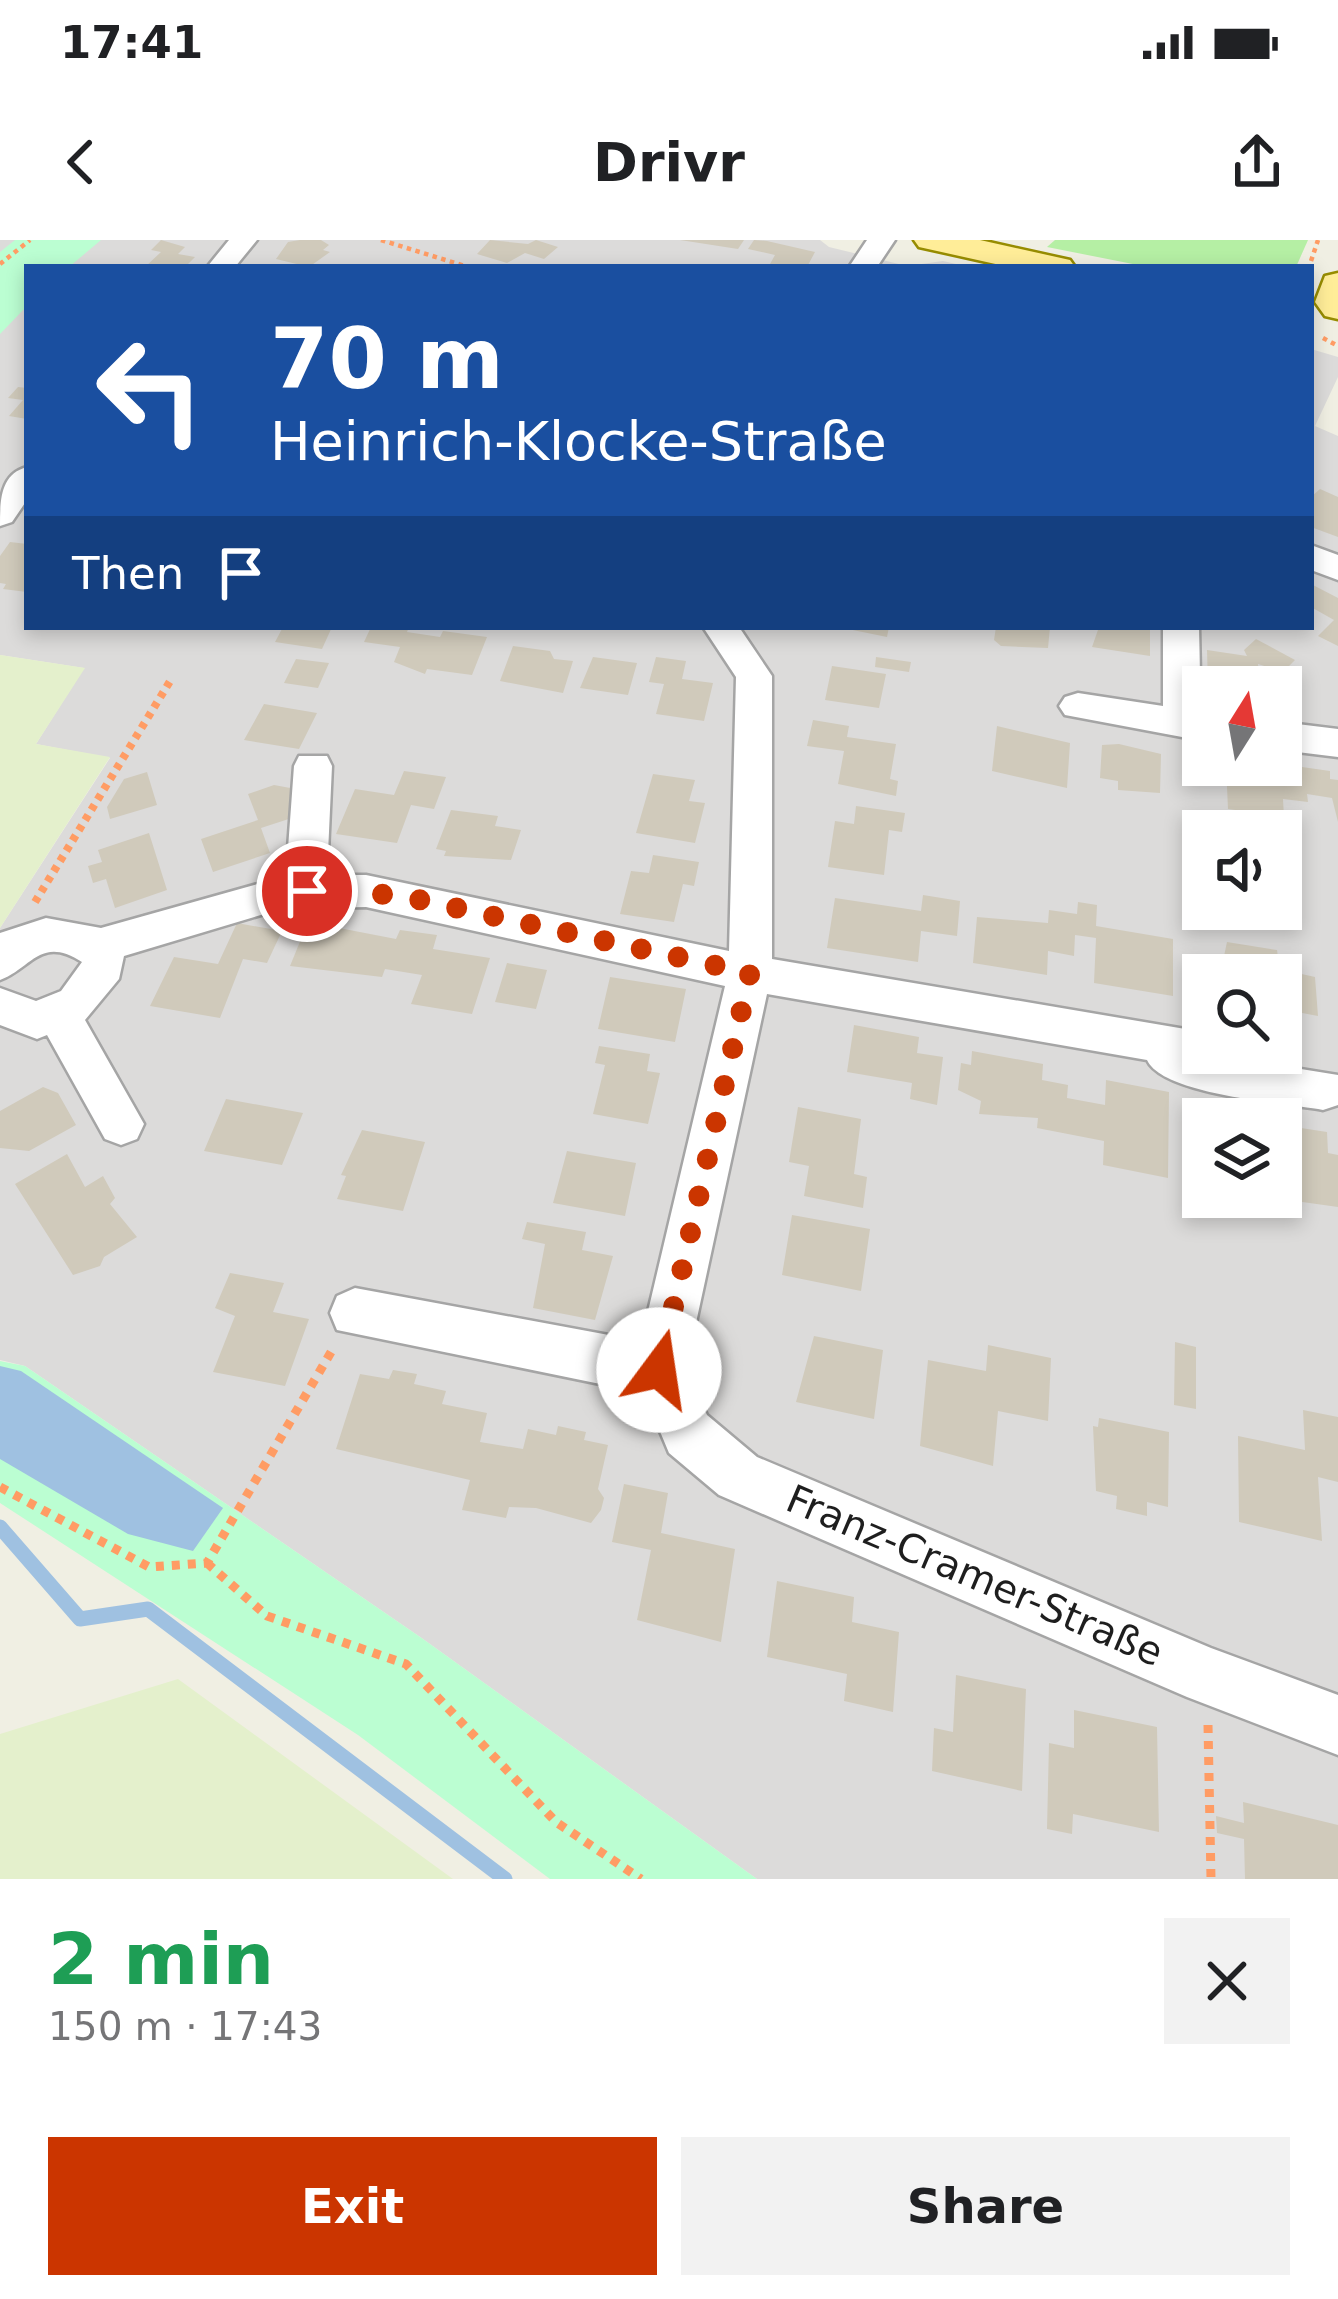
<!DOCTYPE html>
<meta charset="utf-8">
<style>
body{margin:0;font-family:"DejaVu Sans",sans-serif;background:#f2f2f2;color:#202124;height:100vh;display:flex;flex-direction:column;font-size:45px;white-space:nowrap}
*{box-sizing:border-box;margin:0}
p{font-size:39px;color:#757577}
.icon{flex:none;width:66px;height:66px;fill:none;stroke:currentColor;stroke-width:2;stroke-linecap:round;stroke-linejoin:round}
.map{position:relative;height:1639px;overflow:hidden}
.drawer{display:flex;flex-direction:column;background:#fff;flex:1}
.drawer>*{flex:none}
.guide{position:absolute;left:24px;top:24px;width:1290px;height:366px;border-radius:0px;box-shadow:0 6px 18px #0003;background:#1a4fa0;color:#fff;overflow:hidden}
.needle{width:78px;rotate:11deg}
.fabs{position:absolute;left:1182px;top:426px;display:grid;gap:24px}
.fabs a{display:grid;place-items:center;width:120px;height:120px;border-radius:0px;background:#fff;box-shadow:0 6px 18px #0003;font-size:60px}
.pin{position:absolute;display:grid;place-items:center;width:102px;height:102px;color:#fff;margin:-51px;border:6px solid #fff;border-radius:50%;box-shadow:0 3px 12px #0007}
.me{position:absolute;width:132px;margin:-66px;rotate:14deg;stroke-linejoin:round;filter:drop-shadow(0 0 9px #0008)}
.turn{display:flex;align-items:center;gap:42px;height:252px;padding:0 48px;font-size:54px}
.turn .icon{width:156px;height:156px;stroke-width:2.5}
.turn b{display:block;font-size:84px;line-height:102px}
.then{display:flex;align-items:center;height:114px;padding:0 48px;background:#0003;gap:24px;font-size:45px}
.round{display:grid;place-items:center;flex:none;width:126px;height:126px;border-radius:0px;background:#f2f2f2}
.head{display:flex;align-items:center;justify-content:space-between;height:204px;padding:0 48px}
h1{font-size:72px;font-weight:700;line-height:90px;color:#1e9e55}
.primary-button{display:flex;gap:24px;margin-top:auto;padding:24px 48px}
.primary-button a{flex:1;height:138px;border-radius:0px;background:#cb3500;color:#fff;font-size:48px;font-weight:700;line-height:138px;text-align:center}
.primary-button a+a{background:#f2f2f2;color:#202124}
.status{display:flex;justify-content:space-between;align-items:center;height:84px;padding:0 60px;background:#fff;direction:ltr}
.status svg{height:33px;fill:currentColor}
header{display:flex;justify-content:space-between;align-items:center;height:156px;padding:0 48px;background:#fff;font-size:54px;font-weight:700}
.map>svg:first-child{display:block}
</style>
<div class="status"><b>17:41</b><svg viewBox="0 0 49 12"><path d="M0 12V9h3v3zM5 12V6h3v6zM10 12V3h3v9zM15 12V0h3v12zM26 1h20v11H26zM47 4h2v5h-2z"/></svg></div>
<header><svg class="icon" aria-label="back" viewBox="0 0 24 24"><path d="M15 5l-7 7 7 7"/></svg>Drivr<svg class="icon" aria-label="share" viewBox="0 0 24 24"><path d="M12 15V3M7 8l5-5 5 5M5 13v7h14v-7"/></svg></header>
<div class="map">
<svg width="1338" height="1639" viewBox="0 0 1338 1639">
<rect width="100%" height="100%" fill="#f0efe3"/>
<path fill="#dcdbda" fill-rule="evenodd" d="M0 0H820L829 7 907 26 943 21 969 27H27V387H1311V109L1338 117V137L1315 186 1338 196V1639H757L423 1399 25 1126 0 1120V688L110 518 36 504 84 428 0 415ZM1203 447H1281V525H1203ZM1203 591H1281V669H1203ZM1203 735H1281V813H1203ZM1203 879H1281V957H1203Z"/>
<path fill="#e4f0cc" d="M0 415 85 428 36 504 110 517 0 688Z
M178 1439 453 1639H0V1494Z"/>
<path fill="#b5efa4" d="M1055 0H1308L1296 27H1148L1047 7Z"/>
<path fill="#bbfed2" d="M15 0H101L69 27H27V66L0 94V12Z
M0 1121 25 1126 423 1399 757 1639H550L358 1495 0 1263Z"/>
<path fill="#9fc1e1" d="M0 1126 21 1131 223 1268 193 1311 128 1294 0 1219Z"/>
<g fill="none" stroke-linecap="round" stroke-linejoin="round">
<path stroke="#9fc1e1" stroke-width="15" d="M0 1287 80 1379 148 1369 505 1639"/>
</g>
<path fill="#d0cabb" d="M161 0 185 7 178 14 195 17 185 27H145L161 12 151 10Z
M300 0H321L329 5 323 10 330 12 309 27 276 19 288 2Z
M490 0 528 4 536 0 558 7 544 19 525 13 507 23 477 14Z
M680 0H744L738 9Z
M754 0 767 1 815 12 807 27 770 24 775 15 748 9Z
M18 147 27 148V179L9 176 23 160 8 158Z
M1320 249 1338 257V297L1311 287V257Z
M10 302 27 304V352L3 349 6 344 0 343V316Z
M1311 344 1338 358V406L1318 396 1334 380 1311 367Z
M283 387H332L322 409 275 402Z
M371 387H409L407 392 440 397 443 391 487 397 472 435 427 429 425 434 394 422 400 407 364 402Z
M838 387H889L887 397Z
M996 387H1050L1048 408 1001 406 994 400Z
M1099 387H1150V416L1092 407Z
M1256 399 1295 420 1283 432 1258 424 1260 447 1208 446 1207 410 1247 416 1244 410Z
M513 406 550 411 554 419 573 421 563 453 500 441Z
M593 417 637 423 628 455 580 448Z
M656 417 686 421 682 439 713 443 704 481 656 474 664 444 649 442Z
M876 417 911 422 909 432 875 427Z
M296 419 329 423 318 448 284 443Z
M832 426 886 434 879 468 825 460Z
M264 464 317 473 299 509 244 500Z
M813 480 849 486 847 497 896 504 890 539 898 541 896 556 838 544 844 511 807 506Z
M997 486 1070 503 1067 548 992 531Z
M1119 504 1161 514 1160 553 1118 550V541L1100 538 1102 505Z
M1281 524 1330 531V539L1338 540V582L1332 558 1307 554 1308 562 1283 559 1284 577 1228 569 1226 525 1281 531Z
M404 531 446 537 434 569 411 565 397 603 336 594 355 549 394 555Z
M147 532 157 565 110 579 107 567 124 539Z
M653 534 695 540 689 561 705 563 695 603 636 593Z
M274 545 301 550V575L261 588 270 613 213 632 201 599 258 580 248 554Z
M856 566 905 573 902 592 889 590 884 635 828 627 835 581 854 584Z
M451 570 498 576 495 586 521 590 511 620 444 616 446 611 436 609Z
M149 593 167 650 115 668 106 639 93 643 88 626 102 622 98 610Z
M653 615 699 622 694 646 683 644 674 682 620 674 631 631 649 633Z
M923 655 960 661 957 696 921 691 918 722 827 708 835 658 921 671Z
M1078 662 1097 665 1096 686 1173 699V756L1094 743 1096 698 1075 695 1074 716 1048 711 1047 735 973 723 977 677 1048 683 1049 670 1077 674Z
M308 682 396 699 400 690 437 695 433 709 490 718 472 774 411 764 422 735 385 729 382 737 290 726Z
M237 683 282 691 267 723 243 719 220 778 150 766 174 717 218 724Z
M1227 702 1277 710 1278 717 1296 720 1297 733 1315 737 1318 776 1281 769V735H1220Z
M507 723 547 730 536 769 495 762Z
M610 737 686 749 675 802 598 789Z
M854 785 919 797 917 813 943 817 937 865 910 859 912 843 847 832Z
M599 806 650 814 647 831 660 833 648 884 593 874 605 825 595 823Z
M972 811 1043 824 1042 840 1068 845 1067 858 1105 865 1106 840 1169 852 1168 938 1103 925 1104 901 1037 888 1038 878 979 874 981 861 958 850 961 823 971 825Z
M43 847 58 853 76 885 29 911 0 908V871Z
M226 859 303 873 282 925 204 911Z
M798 867 861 879 854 934 867 937 863 968 804 956 809 926 789 922Z
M1195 875 1203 876V925L1196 924Z
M1288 886 1327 892 1328 913 1338 915V967L1281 959V891L1288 892Z
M362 890 425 902 403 971 337 959 346 936 341 935Z
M567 911 636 923 625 976 553 963Z
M67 914 85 947 103 936 115 958 110 964 137 997 104 1017 100 1026 73 1035 15 944Z
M792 975 870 989 861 1051 782 1035Z
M527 982 586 992 582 1010 613 1016 595 1080 533 1068 545 1004 522 999Z
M230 1033 284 1043 273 1072 309 1079 285 1146 213 1132 235 1076 215 1068Z
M814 1096 883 1110 874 1179 796 1162Z
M1175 1102 1196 1107V1169L1174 1165Z
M988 1105 1051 1118 1048 1181 998 1171 993 1226 920 1206 928 1120 986 1131Z
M393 1130 417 1134 414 1144 446 1151 442 1164 487 1173 480 1202 523 1209 528 1189 556 1195 558 1186 586 1192 584 1200 608 1205 598 1249 604 1258 601 1270 591 1283 536 1268 509 1267 506 1278 462 1270 470 1240 336 1209 360 1134 389 1139Z
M1303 1170 1338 1177V1242L1318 1237 1322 1301 1239 1282 1238 1196 1305 1210Z
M1099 1178 1169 1192 1168 1267 1147 1262V1276L1116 1269 1117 1256 1096 1251 1093 1186 1098 1187Z
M624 1244 668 1253 661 1293 735 1309 721 1402 637 1380 651 1310 612 1302Z
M777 1341 854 1357 852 1382 899 1392 893 1472 844 1461 847 1434 767 1417Z
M956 1435 1026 1449 1022 1551 932 1531 934 1488 953 1492Z
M1074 1470 1157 1487 1159 1592 1073 1574 1072 1594 1047 1589 1049 1503 1074 1508Z
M1243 1562 1338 1585V1639H1245L1244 1599 1217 1593 1216 1576 1244 1583Z"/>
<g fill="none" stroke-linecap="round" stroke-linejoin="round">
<g stroke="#a5a5a5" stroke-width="5">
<path id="minor" d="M229 0H257L235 27H207Z
M867 0H895L877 27H849Z
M27 227V260L12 282 0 286C0 261 0 234 27 227Z
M1311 305 1338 315V340L1311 330Z
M703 387H739L772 436V719L1203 792V813L1338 835V865L1323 870C1284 863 1163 855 1147 820L767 754 686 1129 707 1175 757 1217 1211 1408 1338 1455V1515L1187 1457 719 1255 669 1213 644 1153 337 1090 330 1073 337 1056 355 1048 641 1101 725 746 366 667 281 669 124 716 119 739 85 780 144 884 137 899 121 905 105 899 47 795 37 799 0 785V748L36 761 61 751 82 722C40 695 31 729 0 740V693L46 678 101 688 286 636 294 526 299 516H327L332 526 327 635H366L729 711 736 437Z
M1163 387H1199L1201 483 1195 493 1182 497 1065 475 1059 466 1065 457 1078 453 1163 466Z
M1281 482 1338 489V517L1281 510Z"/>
</g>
<g stroke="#978c00" stroke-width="5">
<path id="major" d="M914 0H980L1070 20 1075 27H1009L919 7Z
M1338 33V79L1325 76 1315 62 1325 36Z"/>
</g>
<path stroke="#ff9c64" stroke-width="4.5" stroke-dasharray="4.5 4.5" stroke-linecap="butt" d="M381 0 468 27
M1311 21 1318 0
M0 24 30 0
M1323 98 1338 106"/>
<path stroke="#ff9c64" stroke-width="8" stroke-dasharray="6 6" stroke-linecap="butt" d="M35 662 172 438"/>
<path stroke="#ff9c64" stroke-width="9" stroke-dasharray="8 8" stroke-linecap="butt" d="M0 1247 149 1327 207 1323 334 1107
M207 1323 267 1376 406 1424 556 1582 641 1639
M1208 1485 1211 1639"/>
<use href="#minor" fill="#fff" fill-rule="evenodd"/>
<use href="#major" fill="#ffed98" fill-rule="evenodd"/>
</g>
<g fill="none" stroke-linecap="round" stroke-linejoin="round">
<path stroke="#cb3500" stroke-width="21" stroke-dasharray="0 37.8" d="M307 651 398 655 750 733 659 1130"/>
</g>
<g text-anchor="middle" stroke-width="10" stroke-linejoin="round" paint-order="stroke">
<g font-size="39" fill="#1e1e1e" stroke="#fff">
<text transform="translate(975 1335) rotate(23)" y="14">Franz-Cramer-Straße</text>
</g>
</g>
</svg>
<div class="fabs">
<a><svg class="needle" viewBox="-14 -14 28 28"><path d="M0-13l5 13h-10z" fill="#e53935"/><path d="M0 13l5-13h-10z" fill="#757577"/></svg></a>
<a><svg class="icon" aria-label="sound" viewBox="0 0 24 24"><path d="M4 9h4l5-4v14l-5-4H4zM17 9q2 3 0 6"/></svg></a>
<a><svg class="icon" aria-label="search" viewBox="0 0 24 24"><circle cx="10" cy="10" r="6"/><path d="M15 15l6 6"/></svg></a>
<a><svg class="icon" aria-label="layers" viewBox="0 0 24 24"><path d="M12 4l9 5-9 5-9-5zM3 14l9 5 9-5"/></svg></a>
</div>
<div class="pin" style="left:307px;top:651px;background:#d93025"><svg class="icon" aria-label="arrive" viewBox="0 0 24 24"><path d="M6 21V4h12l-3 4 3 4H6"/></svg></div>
<svg class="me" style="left:659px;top:1130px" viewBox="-20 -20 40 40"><circle r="19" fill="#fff"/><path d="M0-13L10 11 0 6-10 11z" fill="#cb3500"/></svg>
<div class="guide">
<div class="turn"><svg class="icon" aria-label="left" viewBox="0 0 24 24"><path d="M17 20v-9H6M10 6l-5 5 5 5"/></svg><div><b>70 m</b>Heinrich-Klocke-Straße</div></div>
<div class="then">Then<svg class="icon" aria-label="arrive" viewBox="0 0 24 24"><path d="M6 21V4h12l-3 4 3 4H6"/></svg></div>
</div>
</div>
<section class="drawer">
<div class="head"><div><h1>2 min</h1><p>150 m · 17:43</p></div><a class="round"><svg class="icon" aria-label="close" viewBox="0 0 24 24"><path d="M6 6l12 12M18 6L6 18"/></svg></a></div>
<div class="primary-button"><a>Exit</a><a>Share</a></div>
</section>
